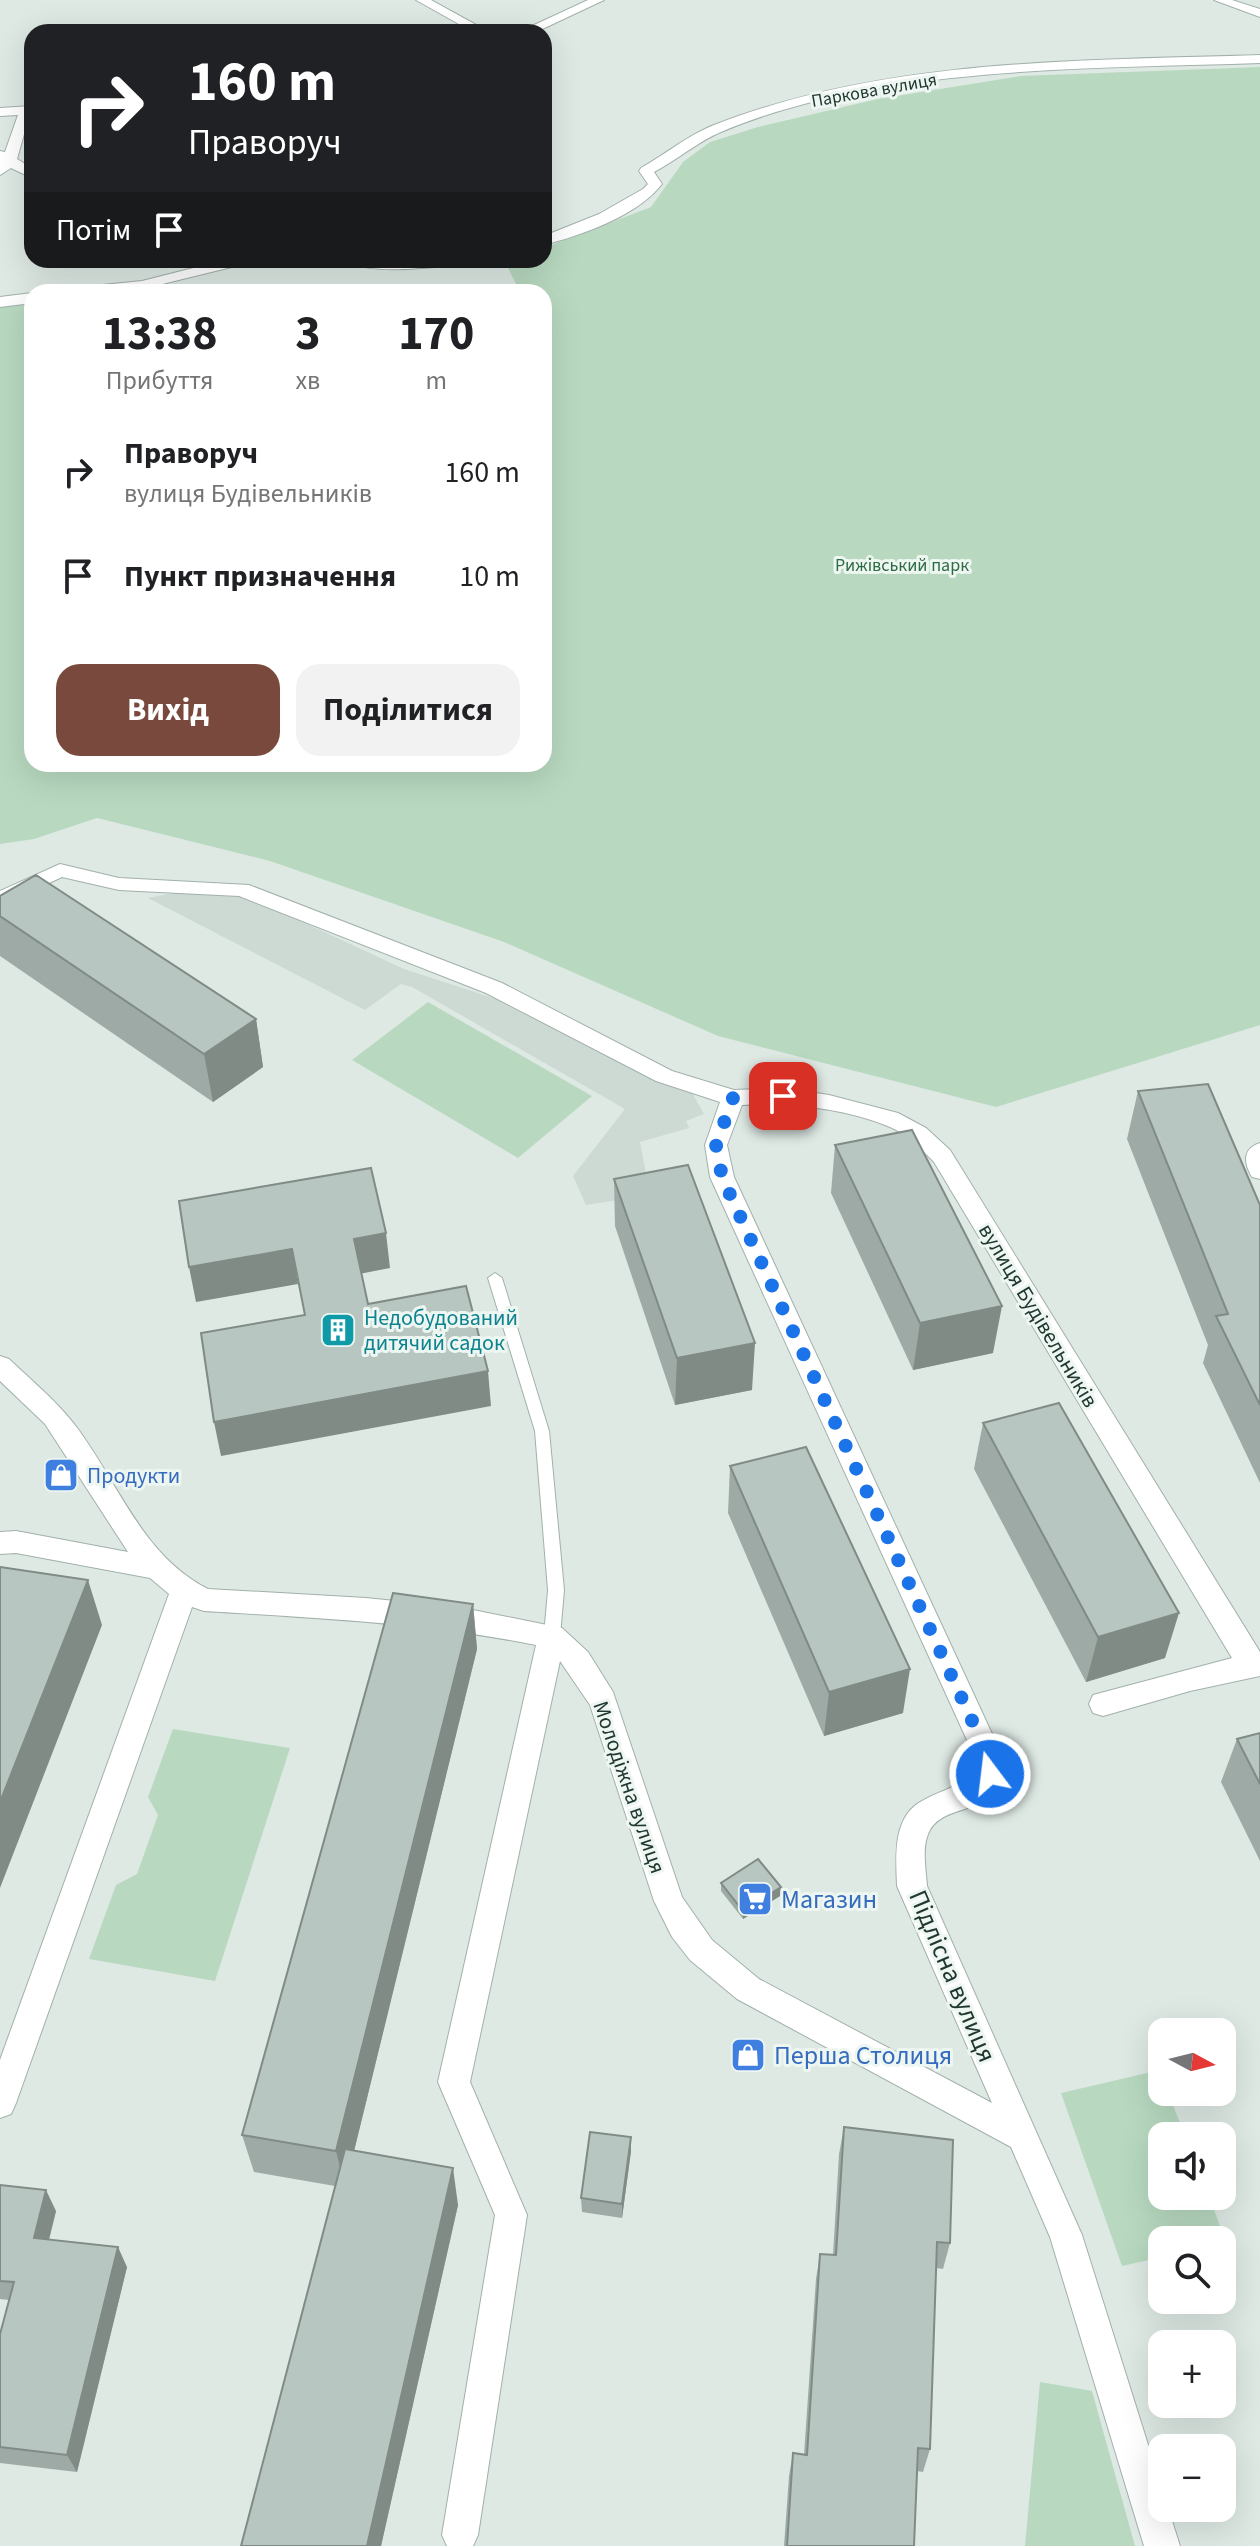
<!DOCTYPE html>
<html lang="uk">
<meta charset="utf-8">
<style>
body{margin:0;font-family:"Source Sans 3",sans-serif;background:#f2f2f2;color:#202124;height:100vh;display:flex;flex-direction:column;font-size:30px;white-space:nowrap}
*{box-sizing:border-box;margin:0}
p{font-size:26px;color:#757577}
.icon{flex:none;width:44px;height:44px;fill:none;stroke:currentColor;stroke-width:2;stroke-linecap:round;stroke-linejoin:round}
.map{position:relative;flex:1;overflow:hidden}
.drawer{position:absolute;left:24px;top:284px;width:528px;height:488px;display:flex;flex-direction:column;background:#fff;border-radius:24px;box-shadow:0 8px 32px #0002}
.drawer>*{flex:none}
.banner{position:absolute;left:24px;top:24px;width:528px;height:244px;border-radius:24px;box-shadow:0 8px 32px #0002;background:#202124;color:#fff;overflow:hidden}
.needle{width:52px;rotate:97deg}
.buttons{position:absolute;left:1148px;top:2018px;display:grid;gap:16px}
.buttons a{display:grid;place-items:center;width:88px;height:88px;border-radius:16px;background:#fff;box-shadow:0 8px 32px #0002;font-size:40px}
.pin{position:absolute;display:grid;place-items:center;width:68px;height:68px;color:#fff;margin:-34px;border-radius:16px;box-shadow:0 4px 12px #0006}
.me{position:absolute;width:88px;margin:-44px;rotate:345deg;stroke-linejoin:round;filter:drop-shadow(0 0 6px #0008)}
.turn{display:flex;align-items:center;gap:28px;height:168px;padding:0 32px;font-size:36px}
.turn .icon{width:104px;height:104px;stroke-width:2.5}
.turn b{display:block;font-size:56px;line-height:68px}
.then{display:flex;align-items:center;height:76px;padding:0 32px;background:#0003;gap:16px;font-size:30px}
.eta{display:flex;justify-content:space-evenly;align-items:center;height:136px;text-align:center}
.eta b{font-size:48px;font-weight:700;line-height:56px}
.primary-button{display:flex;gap:16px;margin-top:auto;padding:16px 32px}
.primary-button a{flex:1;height:92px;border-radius:24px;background:#7a493d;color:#fff;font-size:32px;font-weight:700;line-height:92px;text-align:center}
.primary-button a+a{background:#f2f2f2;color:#202124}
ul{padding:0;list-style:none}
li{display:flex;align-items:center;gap:24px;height:104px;padding:0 32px}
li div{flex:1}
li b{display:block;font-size:30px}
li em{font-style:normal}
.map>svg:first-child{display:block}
</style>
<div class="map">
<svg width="1260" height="2546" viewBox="0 0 1260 2546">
<rect width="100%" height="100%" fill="#dee9e4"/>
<path fill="#cdd9d3" d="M185 891 249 897 404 969 515 1005 690 1089 704 1114 686 1121 689 1128 640 1142 650 1195 586 1205 573 1176 625 1109 412 987 401 984 365 1010 148 898Z"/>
<path fill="#b8d9c0" d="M1260 67V1025L996 1107 718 1036 504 942 270 861 97 818 34 839 0 844V306L32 302V764H544V367L548 351 544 342V292H520L505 262 544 260V248L651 207 683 162 710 142 758 127 878 99 1021 76Z
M428 1002 592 1096 518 1158 352 1060Z
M173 1729 290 1748 215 1981 89 1959 116 1885 137 1874 158 1815 148 1797Z
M1160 2070 1162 2092H1168L1185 2136H1162V2196H1209L1226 2242 1162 2240V2257L1122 2266 1061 2093Z
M1040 2382 1092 2391 1135 2546H1025Z"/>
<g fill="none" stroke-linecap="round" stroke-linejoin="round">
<g stroke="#a2b0ab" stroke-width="2">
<path id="service" d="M495 1273 502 1278 549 1431 564 1590 560 1636 558 1641 552 1643 546 1641 544 1636 548 1590 535 1431 488 1278Z"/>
</g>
<g stroke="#a2b0ab" stroke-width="2">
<path id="minor" d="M416 0H431L489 32H473Z
M588 0H604L536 32H519Z
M1214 0H1232L1260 9V17Z
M1260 55V63C1091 69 878 65 721 132 697 142 677 160 654 172L662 184C637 216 582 235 544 245V236L599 214 643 189 648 184 639 171 641 168C666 154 688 135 714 125 886 58 1079 61 1260 55Z
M32 106 17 159 32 168V178L11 168 0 175V151L5 152 18 115 0 116V108Z
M225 260H250L248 263 142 289 74 292 82 287 142 281Z
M346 260H468L461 264C434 267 367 276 346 260Z
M32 293V303L0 307V297Z
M60 864 119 878 249 885 502 983 672 1071 734 1090 783 1088 829 1095 898 1113 926 1128 950 1150 1260 1652V1676L1190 1691 1103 1716 1093 1713 1089 1704 1093 1695 1232 1658 934 1162C921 1149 907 1134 890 1127 844 1108 790 1103 742 1105L727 1145 734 1177 1000 1751C1013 1821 948 1798 930 1830 921 1846 926 1869 927 1886L1082 2235 1162 2489V2508H1168L1180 2546H1144L1050 2237 1011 2147 737 1999 690 1960 672 1937 654 1901 590 1705 560 1661 470 2082 527 2215 478 2535 473 2546H447L442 2535 495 2215 438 2082 536 1645C426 1623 316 1618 204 1611L192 1607 16 2103 11 2114 0 2118V2060L169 1594 150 1578 16 1553 0 1554V1532L16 1531 128 1552 45 1424 0 1381V1356L9 1359C33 1382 58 1402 78 1429 119 1485 143 1556 208 1589L366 1598 463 1608 562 1628 588 1652 613 1692 682 1897 712 1940 759 1979 992 2103 897 1886C896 1857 892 1817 922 1801 941 1790 959 1788 975 1770L972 1751 710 1177 705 1145 720 1102 656 1081 486 993 239 896 119 890 62 877 0 906V891Z
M1260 1143V1179L1252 1177C1243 1162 1243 1148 1260 1143Z"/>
</g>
<use href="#service" fill="#fff" fill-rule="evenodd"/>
<use href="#minor" fill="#fff" fill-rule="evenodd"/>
</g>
<path fill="#9daaa5" d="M0 896 256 1019 263 1067 213 1102 0 956Z
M1138 1091 1260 1205V1483L1203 1363 1208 1345 1127 1139Z
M835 1145 993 1353 913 1370 831 1193Z
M614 1179 752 1390 675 1405 615 1226Z
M983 1423 1165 1658 1086 1682 974 1469Z
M730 1466 903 1713 824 1736 728 1513Z
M473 1604 477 1649 354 2151 458 2205 381 2546H241L335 2186 254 2172 242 2135Z
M1260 1733V1861L1221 1782 1237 1739Z
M721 1883 781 1887 780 1896 743 1919 721 1891Z
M844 2127 950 2243 943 2269 936 2268 930 2449 923 2472 917 2471 914 2546H784L789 2476 793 2453 804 2455 816 2279 820 2254 833 2255 839 2154Z
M631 2151 622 2218 582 2212 581 2198Z
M0 2185 56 2211 49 2240 127 2267 77 2472 0 2463V2334L9 2300 0 2299Z"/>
<path fill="#808b86" d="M256 1019 263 1067 213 1102 204 1054Z
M386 1233 390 1268 359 1274 354 1239Z
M292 1249 298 1284 196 1302 189 1267Z
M1002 1306 993 1353 913 1370 920 1323Z
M755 1343 752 1390 675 1405 677 1358Z
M488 1371 491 1406 221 1456 214 1422Z
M88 1580 102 1625 0 1888V1802Z
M473 1604 477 1649 345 2188 336 2151Z
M1179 1613 1165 1658 1086 1682 1098 1637Z
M910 1669 903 1713 824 1736 829 1692Z
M781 1887 780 1896 743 1919V1911Z
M631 2137V2151L622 2218V2204Z
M453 2168 458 2205 381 2546H367Z
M46 2190 56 2211 44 2259 34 2238Z
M118 2247 127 2267 77 2472 67 2455Z"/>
<path fill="#b7c6c0" stroke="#808b86" stroke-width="2" d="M36 875 256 1019 204 1054 0 916V896Z
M1208 1084 1260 1205V1405L1216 1316 1228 1314 1138 1091Z
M912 1130 1002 1306 920 1323 835 1145Z
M688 1165 755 1343 677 1358 614 1179Z
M371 1168 386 1233 354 1239 368 1304 466 1286 488 1371 214 1422 201 1333 305 1315 292 1249 189 1267 179 1201Z
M1059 1403 1179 1613 1098 1637 983 1423Z
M806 1447 910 1669 829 1692 730 1466Z
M0 1567 88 1580 0 1802Z
M393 1593 473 1604 336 2151 242 2135Z
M1260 1733V1784L1237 1739Z
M758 1859 781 1887 743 1911 721 1883Z
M844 2127 953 2140 950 2243 937 2242 930 2449 918 2448 914 2546H787L793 2453 807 2455 820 2254 836 2255Z
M590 2132 631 2137 622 2204 581 2198Z
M345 2149 453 2168 367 2546H241Z
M0 2185 46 2190 34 2238 118 2247 67 2455 0 2447V2334L14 2282 0 2281Z"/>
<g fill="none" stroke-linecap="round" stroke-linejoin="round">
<path stroke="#1a73e8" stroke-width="14" stroke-dasharray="0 25.2" d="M783 1096 733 1098 716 1145 722 1177 986 1751 990 1774"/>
</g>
<defs>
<g id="building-square" transform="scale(1.8)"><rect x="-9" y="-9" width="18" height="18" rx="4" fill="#0f9aa8" stroke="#eef6f2"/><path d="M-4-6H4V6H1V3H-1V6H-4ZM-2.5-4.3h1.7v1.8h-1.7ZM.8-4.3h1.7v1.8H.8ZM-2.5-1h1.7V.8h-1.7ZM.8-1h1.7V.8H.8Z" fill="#fff"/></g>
<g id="shop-square" transform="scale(1.8)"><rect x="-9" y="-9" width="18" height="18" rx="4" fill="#3f7fe0" stroke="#eef6f2"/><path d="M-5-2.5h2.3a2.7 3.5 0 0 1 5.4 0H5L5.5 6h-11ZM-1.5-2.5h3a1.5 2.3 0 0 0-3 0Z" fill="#fff"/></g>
<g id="supermarket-square" transform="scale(1.8)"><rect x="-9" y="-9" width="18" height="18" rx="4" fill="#3f7fe0" stroke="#eef6f2"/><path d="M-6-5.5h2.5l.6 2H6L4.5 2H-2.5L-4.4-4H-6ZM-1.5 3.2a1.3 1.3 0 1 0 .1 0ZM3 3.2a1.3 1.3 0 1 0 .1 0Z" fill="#fff"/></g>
</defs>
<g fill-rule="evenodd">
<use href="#building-square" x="338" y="1330"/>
<use href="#shop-square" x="61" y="1475"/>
<use href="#supermarket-square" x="755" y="1899"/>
<use href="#shop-square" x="748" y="2055"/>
</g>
<g text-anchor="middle" stroke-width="6" stroke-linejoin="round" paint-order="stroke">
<g font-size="18" fill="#213831" stroke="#eef6f2">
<text transform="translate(874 90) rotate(-10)" y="6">Паркова вулиця</text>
</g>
<g font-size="18" fill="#2e6c44" stroke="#eef6f2">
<text x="902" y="571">Рижівський парк</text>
</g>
<g font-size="22" fill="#213831" stroke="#eef6f2">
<text transform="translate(1039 1315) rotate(59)" y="8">вулиця Будівельників</text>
<text transform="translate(630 1787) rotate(71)" y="8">Молодіжна вулиця</text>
</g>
<g font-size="22" fill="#0d838f" stroke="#eef6f2" text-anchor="start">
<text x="364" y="1325">Недобудований<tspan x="364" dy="25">дитячий садок</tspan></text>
</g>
<g font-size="22" fill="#366cbe" stroke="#eef6f2" text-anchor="start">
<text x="87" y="1483">Продукти</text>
</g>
<g font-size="26" fill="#366cbe" stroke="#eef6f2" text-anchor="start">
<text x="781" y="1908">Магазин</text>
<text x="774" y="2064">Перша Столиця</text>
</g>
<g font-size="26" fill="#213831" stroke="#eef6f2">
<text transform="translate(953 1976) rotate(67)" y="9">Підлісна вулиця</text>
</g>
</g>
</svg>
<div class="buttons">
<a><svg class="needle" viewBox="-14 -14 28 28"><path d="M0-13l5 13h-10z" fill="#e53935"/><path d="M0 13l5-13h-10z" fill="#757577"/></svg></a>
<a><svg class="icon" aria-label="sound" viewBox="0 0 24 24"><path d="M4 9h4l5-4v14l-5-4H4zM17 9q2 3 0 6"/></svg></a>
<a><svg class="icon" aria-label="search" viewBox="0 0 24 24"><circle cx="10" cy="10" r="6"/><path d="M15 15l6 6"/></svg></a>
<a>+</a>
<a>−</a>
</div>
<div class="pin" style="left:783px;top:1096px;background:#d93025"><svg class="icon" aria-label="arrive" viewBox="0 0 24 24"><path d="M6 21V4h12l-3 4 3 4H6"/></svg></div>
<svg class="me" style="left:990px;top:1774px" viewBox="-20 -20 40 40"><circle r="17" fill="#1a73e8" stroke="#fff" stroke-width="3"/><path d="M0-11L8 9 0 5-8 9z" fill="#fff"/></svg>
<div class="banner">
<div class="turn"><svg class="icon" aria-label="right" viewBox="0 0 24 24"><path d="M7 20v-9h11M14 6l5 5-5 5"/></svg><div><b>160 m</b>Праворуч</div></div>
<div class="then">Потім<svg class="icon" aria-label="arrive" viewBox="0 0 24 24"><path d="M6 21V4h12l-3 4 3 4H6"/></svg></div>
</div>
<section class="drawer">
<div class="eta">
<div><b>13:38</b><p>Прибуття</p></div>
<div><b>3</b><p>хв</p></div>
<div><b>170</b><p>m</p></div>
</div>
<ul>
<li><svg class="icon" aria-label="right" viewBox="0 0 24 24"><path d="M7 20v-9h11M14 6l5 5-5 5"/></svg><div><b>Праворуч</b><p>вулиця Будівельників</p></div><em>160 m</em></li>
<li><svg class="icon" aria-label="arrive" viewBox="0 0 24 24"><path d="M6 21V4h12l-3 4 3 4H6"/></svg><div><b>Пункт призначення</b></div><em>10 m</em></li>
</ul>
<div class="primary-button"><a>Вихід</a><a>Поділитися</a></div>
</section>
</div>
